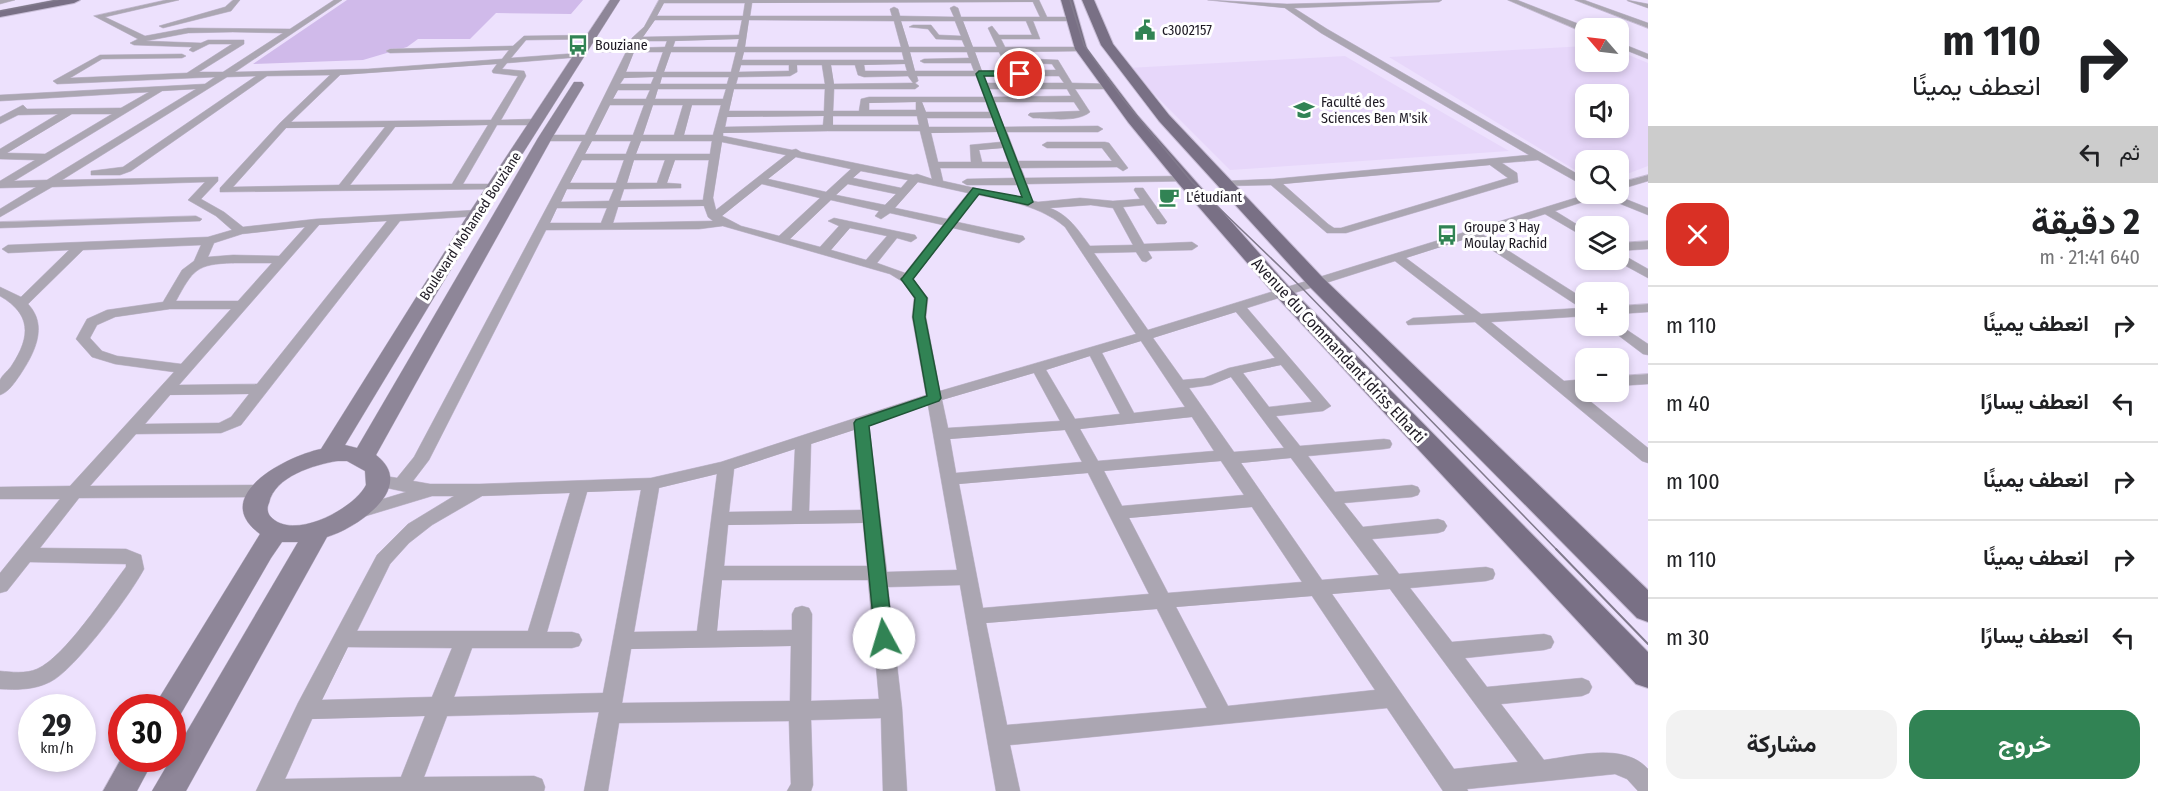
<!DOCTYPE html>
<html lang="ar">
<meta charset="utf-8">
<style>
body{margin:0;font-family:"Fira Sans Condensed",Vazirmatn,sans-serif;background:#f2f2f2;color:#202124;direction:rtl;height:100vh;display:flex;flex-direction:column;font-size:22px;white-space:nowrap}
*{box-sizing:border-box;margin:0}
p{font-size:20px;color:#757577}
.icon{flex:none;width:33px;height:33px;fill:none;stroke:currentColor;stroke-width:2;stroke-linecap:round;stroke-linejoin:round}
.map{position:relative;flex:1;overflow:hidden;direction:ltr}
.details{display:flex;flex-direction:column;background:#fff;width:510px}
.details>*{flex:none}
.guide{background:#fff;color:#202124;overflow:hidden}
.needle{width:39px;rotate:298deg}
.fabs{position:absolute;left:1575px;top:18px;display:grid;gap:12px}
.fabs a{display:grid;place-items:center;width:54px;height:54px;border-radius:12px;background:#fff;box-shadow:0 3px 9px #0003;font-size:30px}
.speed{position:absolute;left:18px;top:694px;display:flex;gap:12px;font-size:30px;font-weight:700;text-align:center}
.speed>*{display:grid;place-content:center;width:78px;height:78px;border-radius:50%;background:#fff;box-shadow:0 3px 9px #0003;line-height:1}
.speed small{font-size:15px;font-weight:400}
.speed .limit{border:9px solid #d22;background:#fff;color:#111}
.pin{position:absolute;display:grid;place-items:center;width:51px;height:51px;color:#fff;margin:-26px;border:3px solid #fff;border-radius:50%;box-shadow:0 2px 6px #0007}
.me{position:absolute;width:66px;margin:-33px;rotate:354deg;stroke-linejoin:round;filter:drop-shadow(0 0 4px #0008)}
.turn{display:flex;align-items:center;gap:21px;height:126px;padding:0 18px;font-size:27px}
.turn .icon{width:78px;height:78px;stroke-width:2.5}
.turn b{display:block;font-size:42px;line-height:51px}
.then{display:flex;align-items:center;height:57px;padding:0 18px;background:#0003;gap:12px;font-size:22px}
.round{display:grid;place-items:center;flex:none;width:63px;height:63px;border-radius:18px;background:#f2f2f2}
.overview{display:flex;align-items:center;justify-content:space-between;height:102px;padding:0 18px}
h1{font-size:36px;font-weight:700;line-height:45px}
.cta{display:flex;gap:12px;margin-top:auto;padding:12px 18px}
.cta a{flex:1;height:69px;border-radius:18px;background:#318354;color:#fff;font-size:24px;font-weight:700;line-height:69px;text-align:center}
.cta a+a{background:#f2f2f2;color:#202124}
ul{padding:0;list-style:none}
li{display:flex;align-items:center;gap:18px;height:78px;padding:0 18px;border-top:2px solid #e0e0e0}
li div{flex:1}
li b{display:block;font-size:22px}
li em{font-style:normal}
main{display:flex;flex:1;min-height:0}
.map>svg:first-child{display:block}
</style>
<main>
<section class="details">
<div class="guide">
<div class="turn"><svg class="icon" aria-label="right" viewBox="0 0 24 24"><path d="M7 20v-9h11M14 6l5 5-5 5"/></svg><div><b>110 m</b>انعطف يمينًا</div></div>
<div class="then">ثم<svg class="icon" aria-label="left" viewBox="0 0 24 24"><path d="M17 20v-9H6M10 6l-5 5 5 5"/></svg></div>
</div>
<div class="overview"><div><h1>2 دقيقة</h1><p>640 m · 21:41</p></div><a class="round" style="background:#d93025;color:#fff"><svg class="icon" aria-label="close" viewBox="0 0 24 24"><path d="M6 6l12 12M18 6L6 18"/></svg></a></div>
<ul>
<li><svg class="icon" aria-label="right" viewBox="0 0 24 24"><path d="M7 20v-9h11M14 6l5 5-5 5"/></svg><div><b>انعطف يمينًا</b></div><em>110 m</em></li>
<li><svg class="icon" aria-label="left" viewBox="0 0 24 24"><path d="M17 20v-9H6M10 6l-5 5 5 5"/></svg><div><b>انعطف يسارًا</b></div><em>40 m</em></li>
<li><svg class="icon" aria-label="right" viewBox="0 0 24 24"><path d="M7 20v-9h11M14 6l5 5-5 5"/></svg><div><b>انعطف يمينًا</b></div><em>100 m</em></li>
<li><svg class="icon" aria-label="right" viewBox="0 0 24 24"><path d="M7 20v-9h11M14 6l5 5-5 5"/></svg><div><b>انعطف يمينًا</b></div><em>110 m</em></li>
<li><svg class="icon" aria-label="left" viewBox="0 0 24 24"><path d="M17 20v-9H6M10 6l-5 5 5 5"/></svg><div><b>انعطف يسارًا</b></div><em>30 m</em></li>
</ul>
<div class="cta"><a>خروج</a><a>مشاركة</a></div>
</section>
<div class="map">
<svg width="1648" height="791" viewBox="0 0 1648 791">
<rect width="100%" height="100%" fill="#ede1fd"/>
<path fill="#e7d7fa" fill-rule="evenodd" d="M1585 46 1586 62H1618L1619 51 1648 63V166L1619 177 1618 160H1586L1585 176 1389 57ZM1586 94H1618V128H1586Z
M1345 56 1509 151 1230 170 1128 68Z"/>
<path fill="#d0baea" d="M347 0H583L571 14 496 13 470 39H418L407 47 363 60 253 64Z"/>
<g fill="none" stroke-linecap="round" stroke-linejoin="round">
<g stroke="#c8bdd6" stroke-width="1">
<path id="street" d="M0 0H15L0 4Z
M166 0H179L105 17 145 36 188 28 290 29 334 0H342L235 72 368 69 502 59 509 50 390 53 386 51 390 49 513 46 524 36 592 35 596 37 592 39 526 40 511 58 580 53 584 55 580 57 507 63 502 69 524 71 526 76 501 120 536 119 541 122 536 125H497L463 184H493L497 185V189L220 192V188L280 123 330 75 267 76 131 171 120 175H91V171L123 167 256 76 227 77 62 180 218 177V181L201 199 224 212 243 227 316 219 477 210 483 213 477 216 400 221 241 425 221 433 136 434 90 486 262 485 268 487 270 491 268 495 262 497 79 498 40 548 126 549 141 555 144 569C131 594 74 671 50 682 34 690 17 690 0 689V671C11 672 26 674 37 669 65 657 106 593 126 567V564L30 562 7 591 0 593V573L60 499H0V487L70 486 174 372 115 364 92 357 76 339 87 319 107 310 163 302 182 270 194 261 201 245 83 250 28 304C49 326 34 354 20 375 15 382 9 392 0 395 0 391 0 384 0 380 2 375 9 370 12 365 31 336 31 314 0 296V287L21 297 69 250 8 253 2 249 8 245 208 237 232 230 216 216 188 200 205 182 52 187 0 217V209L36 187 0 188V181L35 160 0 159V149L58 114 18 115 0 124V117L23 105 27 109 121 108 149 92 0 101V95L205 84 215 77 57 84 53 81 100 55 182 54 186 56 182 58 102 59 70 78 187 73 232 44H209L193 52 189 50 192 47 134 45 130 43 138 39 94 16ZM233 32 283 33 223 72H199L244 44V40H208L201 43 146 41 188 33ZM497 64 492 71 493 73 518 76 491 120 291 122 340 75ZM196 89 47 180 14 181 162 91ZM72 114H112L45 154 7 153ZM488 125 452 184 350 185 395 127ZM385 127 339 185 233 187 286 128ZM387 221 257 384 179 385 319 225ZM305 227 279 256 233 255 208 257 214 243 242 234ZM233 263H272L238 301H176C193 270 196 264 233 263ZM170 309H231L181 364 117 356 102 351 90 338 97 325 115 317ZM249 394 231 417 219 423 145 424 170 395Z
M233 0H240L231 11 163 28 159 26 225 7Z
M659 0H1039L1047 17H1074L1071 21H1033L1040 39H1001L1005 47H1084V51H1081L1007 52 1010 58 1058 60 1072 83 1111 84V88L1108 89H1075L1090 112C1077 123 1049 118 1033 118L1028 115 1030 113 1080 111 1074 102H995L1004 127 1098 126 1103 129 1098 132H1007L1018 161H1112L1102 148H1047L1042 145 1047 142H1105L1109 143 1128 168 1123 171 1117 167 1021 168 1025 178 1184 176 1188 177V181L1027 184 1029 190 1024 193 1020 192 1017 185H967L962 182 967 179 1014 178 1010 168H940L943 181 1038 202 1080 198 1113 201 1140 199 1134 190 1135 188H1143L1167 222 1165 224H1157L1144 205 1123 207 1144 244 1192 242 1198 246 1192 250 1148 251 1152 258 1146 262 1142 261 1136 252 1094 253 1148 330 1588 194H1613L1648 208V215L1601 196 1555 211 1586 230V238L1545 214 1482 234 1586 300V316L1491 322 1564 381 1586 379V389H1575L1648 448V463L1642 461 1475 322 1408 325 1406 322 1413 318 1465 315 1395 261 1247 308 1331 406 1323 411 1276 416 1300 446 1384 439 1390 440 1392 444 1390 448 1384 449 1308 456 1335 492 1412 485 1418 487 1420 491 1418 495 1412 497 1344 503 1363 527 1438 519 1444 521 1447 526 1444 531 1438 533 1372 539 1399 574 1486 567 1493 569 1495 574 1493 579 1486 581 1410 588 1452 642 1544 634 1551 636 1554 642 1551 648 1544 650 1465 658 1487 687 1582 678 1589 681 1592 687 1589 693 1582 696 1501 704 1544 760C1575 756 1624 742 1648 769V791H1638L1627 779 1615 774 1467 789 1468 791H1443L1387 708 1010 745 1020 791H996L960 585 888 587 902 708 907 791H883L881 718 811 720 813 785 811 791H787L791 784 789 721 619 723 608 791H584L599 712 447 716 424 777 534 776 542 779 545 787 544 791H256L298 703 377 555 408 524 454 496H432L356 519 350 517 347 513 350 509 406 492 373 485 371 481 373 477 379 475 397 478 414 457 582 141H545L540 138 545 135H585L626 52H600L596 50 600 48H628L632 38 644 27ZM1033 2 1040 17H961L958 8 954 6 950 8 954 17 900 16 898 9 894 7 890 9 892 16H750L752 3ZM664 3H745L743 16H657ZM655 20H742L739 35 643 37ZM749 20 894 21 901 47H745ZM901 21H955L961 36 939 35 931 25H913L909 27 928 29 936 39 962 40 965 47H909ZM963 21H1026L1032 35H999L992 26 988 28 997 47H973ZM739 39 737 47H673L675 41ZM638 41H667L665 47 636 48ZM634 52H663L656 72H626ZM671 52H736L731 72H664ZM744 52H902L904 60H742ZM910 52H967L969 58 924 59 920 61 924 63H971L974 71H915ZM975 52H999L1004 62 1052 64 1056 70 982 71ZM905 64 907 71H865L864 65ZM741 65H789V71L739 72ZM797 65H822L825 84H736L738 77 790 76 797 72ZM831 65H855L858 75 864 77 908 76 913 83 834 84ZM917 76H976L984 97H869L861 99 859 111H833L834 89H915L919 86 915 83 918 81ZM984 76H1059L1064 83H987ZM654 77 651 84H620L624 78ZM662 77H729L727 84H660ZM658 89H726L723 99H655ZM734 89H825L824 111H729ZM989 89H1067L1071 96 993 97ZM618 90H650L646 99H613ZM916 102V110H869V103ZM922 102H986L989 112H926ZM610 105H644L633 135H595ZM653 105H683L674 135H643ZM692 105H721L713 135H684ZM824 116 823 125 725 127 727 117ZM833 116H917L919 125H833ZM927 118H992L995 127H929ZM828 131H920L932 179 917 174 913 175 801 152 796 149 792 150 723 136V133ZM997 132 1001 142 970 145 971 162H938L931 133ZM592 141H631L626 154H585ZM641 141H712L710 154H636ZM722 142 786 155 716 210 713 198ZM1003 148 1008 162H982L979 150ZM796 157 851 169 826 192 768 179ZM582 160H624L616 183H570ZM634 160H665L657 183H627ZM675 160H709L703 200 620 201 624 189 681 188V184L667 183ZM861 171 908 180 901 188 853 178ZM918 182 968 193 947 219 895 208ZM762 184 820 198 779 236 741 226 722 216ZM848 184 896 194 885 205 836 195ZM567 189H614L609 201 561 202ZM978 195C1009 201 1040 206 1065 227L1136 334 940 391 926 317 928 298 913 279 953 228 1019 243 1025 239 1023 236 957 222ZM831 200 879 211 875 216 881 219 890 213 943 225 905 273 877 263 897 238 911 242 917 238 915 235 834 218 828 221 839 226 820 247 790 239ZM1091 205 1113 208 1133 245 1090 246C1078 230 1069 215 1050 208ZM704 206 708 217 713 221 613 223 618 207ZM557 208H607L601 223H550ZM723 226 890 274 903 282 914 298 912 317 926 395 721 462 651 478 480 484H430L413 481 429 460 546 230 699 229ZM850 228 887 236 866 260 831 250ZM1472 237 1581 308 1481 314 1406 258ZM1236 312 1275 358 1229 368 1204 378 1183 380 1153 338ZM1141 341 1185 407 1134 413 1102 353ZM1090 356 1120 414 1075 419 1046 370ZM1281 365 1312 402 1269 407 1243 373ZM1034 373 1060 421 948 428 942 400ZM1231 377 1284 448 1234 452 1189 388 1211 385ZM928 405 957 570 887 572 869 425ZM1192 417 1214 451 1098 461 1080 429ZM854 430 861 510 809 511 811 444ZM1065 430 1082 462 956 473 950 439ZM795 449 792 511 729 512 734 469ZM1291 458 1379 575 1322 580 1241 463ZM1221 461 1244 495 1122 506 1104 471ZM1088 473 1149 594 983 608 959 484ZM717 474 697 631 634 632 659 488ZM641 490 603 693 454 697 472 648H572L579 646 582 640 579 634 572 632H547L587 492ZM570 493 528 631H357L390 564 409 543 432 525 482 496ZM1252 507 1302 582 1168 593 1129 518ZM863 523 867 566H724L728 525ZM722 580H868L879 699 811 701 812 614 809 608 802 606 795 608 792 614V630L717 631ZM1390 589 1518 762 1454 769 1332 594ZM1312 596 1375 690 1228 706 1176 607ZM1157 609 1207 708 1007 725 986 623ZM791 646 790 701 622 703 631 649ZM348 647 452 648 432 697 322 700ZM425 716 401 777 285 779 312 719Z
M1208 0 1287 4 1442 0 1439 2 1294 8 1327 29 1586 179V187L1538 160 1502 163 1517 173 1518 182 1346 233H1327L1271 185 1221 186 1220 184 1225 181 1274 179 1529 155 1321 33 1285 8ZM1490 165 1508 178 1341 228H1334L1328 224 1283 184Z
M1508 0H1517L1589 28 1583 32Z
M1575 0H1584L1648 23V28Z
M1627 0 1648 4V8L1628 1Z
M1618 42 1648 54V59L1618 47Z
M1648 175V181L1618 190V183Z
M196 216 202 219 200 221 0 228V222Z
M1648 241V249L1618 251V243Z
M1618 252 1648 269V278L1615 260H1618Z
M1648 304V312L1618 314V306Z
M1618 324 1648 344V355L1643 354 1606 326H1618Z
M1648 374V384L1618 386V376Z"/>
</g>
<g stroke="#c8bdd6" stroke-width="1">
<path id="secondary" d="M610 0H620L485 213 345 445 357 448 538 138 574 82H582L584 85 552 138 376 455C418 487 357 528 327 537L186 791H152L298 542H282L271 558 179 717 172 720V708H153L260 534C208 496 287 456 321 449L469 213ZM337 461H347L365 471 366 485C354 509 292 542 270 516 267 512 267 507 269 503 275 476 314 465 337 461Z
M122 757 154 759 137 791H103Z"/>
</g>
<g stroke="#c8bdd6" stroke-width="2">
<path id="primary" d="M56 0H80L74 3 0 17V11Z
M1061 0H1073L1087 49 1138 116 1190 175 1290 288 1648 652V688L1636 684 1276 296 1178 183 1128 122 1075 49Z
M1082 0H1094L1113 44 1169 115 1323 278 1648 590V622L1637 618 1309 286 1159 121 1101 45Z"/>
</g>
<use href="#street" fill="#aba6b2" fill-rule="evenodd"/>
<use href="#secondary" fill="#8e8698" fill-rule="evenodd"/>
<use href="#primary" fill="#797085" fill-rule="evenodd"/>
<path stroke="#817a8c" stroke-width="1.5" d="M1070 0 1084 45 1123 99 1192 182 1301 287 1557 550
M0 11 58 0"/>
<path stroke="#817a8c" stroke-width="2" d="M1556 549 1648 644"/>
</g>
<path fill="#318354" stroke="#205537" stroke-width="1.5" d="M979 71H1020L1024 74 1020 76H984L1033 202 1028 205 979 194 913 279 927 298 925 317 941 398 939 401 869 426 893 638 891 643 884 646 878 643 875 638 854 423 856 420 927 396 913 317 915 298 901 279 903 277 973 188 1022 197 976 74Z"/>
<defs>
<g id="civic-bare" transform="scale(1.62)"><path d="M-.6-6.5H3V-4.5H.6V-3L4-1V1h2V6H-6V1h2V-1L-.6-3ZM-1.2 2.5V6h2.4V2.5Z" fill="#318354" stroke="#fff" stroke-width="2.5" paint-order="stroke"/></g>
<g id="bus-bare" transform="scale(1.62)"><path d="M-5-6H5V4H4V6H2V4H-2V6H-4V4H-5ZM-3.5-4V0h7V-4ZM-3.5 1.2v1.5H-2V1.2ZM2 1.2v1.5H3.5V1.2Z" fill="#318354" stroke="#fff" stroke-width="2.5" paint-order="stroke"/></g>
<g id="university-bare" transform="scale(1.62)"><path d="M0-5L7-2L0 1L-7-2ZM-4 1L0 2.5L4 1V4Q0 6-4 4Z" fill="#318354" stroke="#fff" stroke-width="2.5" paint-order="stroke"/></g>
<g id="cafe-bare" transform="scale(1.62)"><path d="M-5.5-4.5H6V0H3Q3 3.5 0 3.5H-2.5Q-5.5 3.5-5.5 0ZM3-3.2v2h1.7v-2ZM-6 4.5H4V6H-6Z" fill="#318354" stroke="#fff" stroke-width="2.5" paint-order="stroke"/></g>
</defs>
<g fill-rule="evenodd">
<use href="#civic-bare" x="1145" y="30"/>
<use href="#bus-bare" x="578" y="45"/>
<use href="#university-bare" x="1304" y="110"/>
<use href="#cafe-bare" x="1169" y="197"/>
<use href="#bus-bare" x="1447" y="235"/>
</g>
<g text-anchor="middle" stroke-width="6" stroke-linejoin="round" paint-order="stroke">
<g font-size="14" fill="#1d1923" stroke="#fff" text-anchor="start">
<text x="1162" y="35">c3002157</text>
<text x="595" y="50">Bouziane</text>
<text x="1321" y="107">Faculté des<tspan x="1321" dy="16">Sciences Ben M'sik</tspan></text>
<text x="1186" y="202">L'étudiant</text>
<text x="1464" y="232">Groupe 3 Hay<tspan x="1464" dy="16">Moulay Rachid</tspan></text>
</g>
<g font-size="14" fill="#1d1923" stroke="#fff">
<text transform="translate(470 226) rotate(-57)" y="5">Boulevard Mohamed Bouziane</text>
</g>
<g font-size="16" fill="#1d1923" stroke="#fff">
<text transform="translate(1339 350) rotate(47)" y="6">Avenue du Commandant Idriss Elharti</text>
</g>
</g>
</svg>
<div class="fabs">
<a><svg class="needle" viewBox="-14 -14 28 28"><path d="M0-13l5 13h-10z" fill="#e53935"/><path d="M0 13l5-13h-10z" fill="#757577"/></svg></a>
<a><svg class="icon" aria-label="sound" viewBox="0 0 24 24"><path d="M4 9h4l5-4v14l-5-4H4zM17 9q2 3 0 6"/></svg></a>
<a><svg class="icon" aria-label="search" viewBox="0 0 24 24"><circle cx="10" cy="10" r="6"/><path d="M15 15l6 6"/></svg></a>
<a><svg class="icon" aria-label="layers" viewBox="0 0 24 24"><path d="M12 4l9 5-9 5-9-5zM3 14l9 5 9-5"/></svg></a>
<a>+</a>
<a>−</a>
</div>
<div class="speed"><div>29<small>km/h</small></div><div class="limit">30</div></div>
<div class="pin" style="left:1020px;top:74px;background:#d93025"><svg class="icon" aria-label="arrive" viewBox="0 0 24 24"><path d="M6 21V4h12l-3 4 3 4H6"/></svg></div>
<svg class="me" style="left:884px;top:638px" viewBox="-20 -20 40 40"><circle r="19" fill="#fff"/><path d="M0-13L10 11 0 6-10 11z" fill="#318354"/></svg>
</div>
</main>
